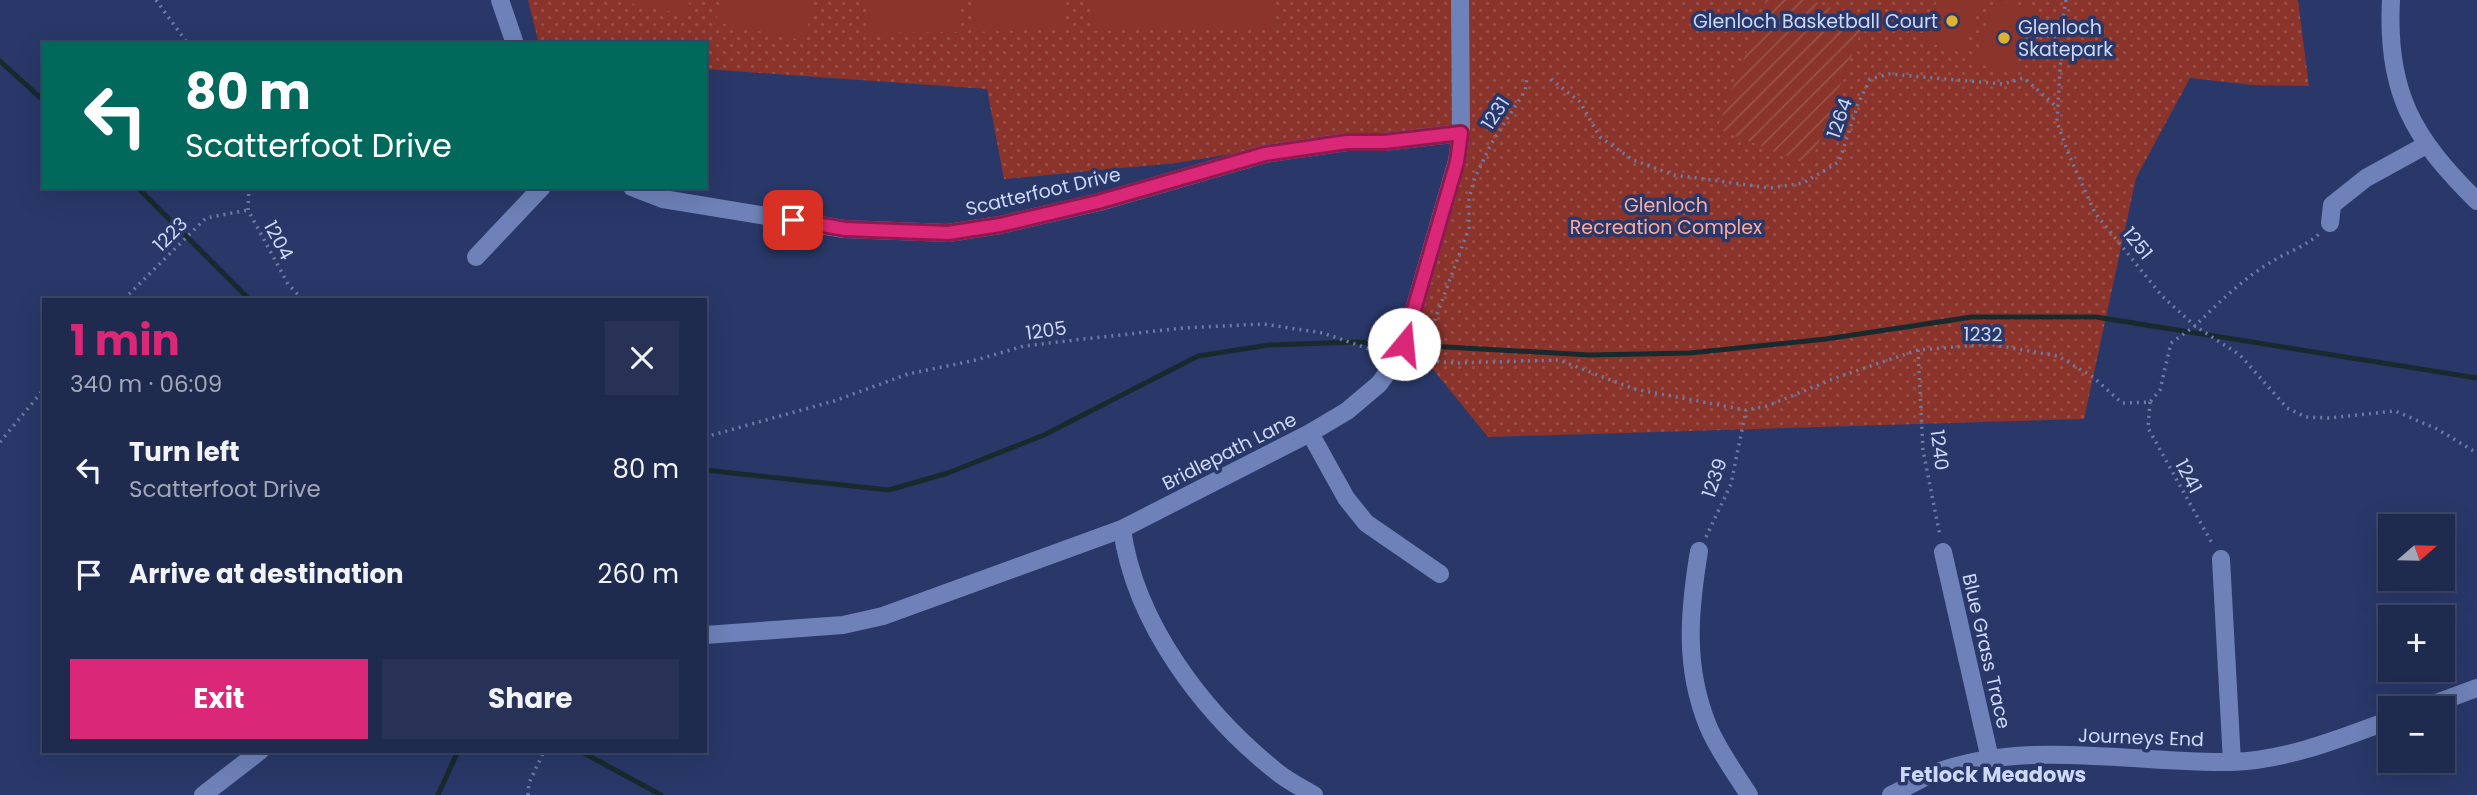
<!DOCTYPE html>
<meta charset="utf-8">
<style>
body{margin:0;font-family:Poppins,sans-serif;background:#273256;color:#f1f3f6;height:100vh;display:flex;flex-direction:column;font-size:26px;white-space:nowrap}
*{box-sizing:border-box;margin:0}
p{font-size:23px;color:#a1a7b7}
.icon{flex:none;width:38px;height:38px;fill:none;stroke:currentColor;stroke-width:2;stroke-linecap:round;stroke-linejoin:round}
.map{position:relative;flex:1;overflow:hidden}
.sheet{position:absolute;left:42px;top:298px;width:665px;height:455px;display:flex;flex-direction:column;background:#1f2a4f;border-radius:0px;box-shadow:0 7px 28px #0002,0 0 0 2px #3c4666}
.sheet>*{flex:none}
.hud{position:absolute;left:42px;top:42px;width:665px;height:147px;border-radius:0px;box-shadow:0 7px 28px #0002,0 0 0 2px #3c4666;background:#00695c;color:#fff;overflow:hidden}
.needle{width:46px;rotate:70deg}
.controls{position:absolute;left:2378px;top:514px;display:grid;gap:14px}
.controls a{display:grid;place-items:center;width:77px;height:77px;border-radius:0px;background:#1f2a4f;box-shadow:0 7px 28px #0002,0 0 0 2px #3c4666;font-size:35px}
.pin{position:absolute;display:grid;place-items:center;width:60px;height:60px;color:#fff;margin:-30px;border-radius:14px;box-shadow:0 4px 10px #0006}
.me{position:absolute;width:77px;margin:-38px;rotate:17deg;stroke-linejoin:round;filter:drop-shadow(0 0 5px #0008)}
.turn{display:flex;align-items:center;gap:24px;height:147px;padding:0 28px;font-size:32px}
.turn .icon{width:91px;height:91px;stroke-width:2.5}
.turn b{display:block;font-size:49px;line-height:60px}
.round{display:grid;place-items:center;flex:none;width:74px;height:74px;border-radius:0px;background:#273256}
.overview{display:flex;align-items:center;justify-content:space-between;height:119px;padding:0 28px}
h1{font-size:42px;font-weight:700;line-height:52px;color:#db2777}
.primary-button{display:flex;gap:14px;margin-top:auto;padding:14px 28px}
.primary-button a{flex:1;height:80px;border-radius:0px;background:#db2777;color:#fff;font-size:28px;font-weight:700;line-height:80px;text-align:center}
.primary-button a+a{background:#273256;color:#f1f3f6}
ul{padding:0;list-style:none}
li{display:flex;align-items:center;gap:21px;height:105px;padding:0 28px}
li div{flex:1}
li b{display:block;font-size:26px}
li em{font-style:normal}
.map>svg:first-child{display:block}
</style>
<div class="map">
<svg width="2477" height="795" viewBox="0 0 2477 795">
<defs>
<pattern id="park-dots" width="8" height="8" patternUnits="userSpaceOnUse" patternTransform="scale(1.75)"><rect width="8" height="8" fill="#8b342b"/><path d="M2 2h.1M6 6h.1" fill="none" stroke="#9a514a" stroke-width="1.8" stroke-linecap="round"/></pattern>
<pattern id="garden-furrows" width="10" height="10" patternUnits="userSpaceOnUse" patternTransform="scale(1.75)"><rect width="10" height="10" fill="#8b342b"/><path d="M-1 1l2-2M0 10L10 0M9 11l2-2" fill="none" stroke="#9a514a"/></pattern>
</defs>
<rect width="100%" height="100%" fill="#293869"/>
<path fill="url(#park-dots)" d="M528 0H2298L2309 86 2253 85 2190 78 2136 178 2084 419 1488 437 1405 335 1460 152 1439 129 1337 137 1176 163 1004 179 987 89 705 69V44H539Z"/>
<path fill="url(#garden-furrows)" d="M1766 0H1811L1865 21 1810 165 1717 129Z"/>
<path fill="#8b342b" d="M616 0H690L687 15Z
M721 0H813L805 41 716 22Z
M868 0H958V32L868 33Z
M974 0H1063L1064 29 974 32Z
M1093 0H1273L1274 27 1094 31Z
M1937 0H1980L1964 52 1924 42Z
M1995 0 2030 8 2033 13 2015 70 2011 72 1974 63Z"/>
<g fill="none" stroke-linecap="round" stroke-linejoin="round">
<path stroke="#182a2d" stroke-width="5" d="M0 61 44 101
M137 187 249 299
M705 470 889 490 948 473 1044 435 1198 356 1269 345 1357 342 1590 355 1690 353 1826 339 1972 317H2096L2477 378
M580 751 661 795
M438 795 458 751"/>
<path stroke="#6e7ca5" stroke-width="3.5" stroke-dasharray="2 5" stroke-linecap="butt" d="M156 0 188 44
M2066 0 2063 18 2057 122 2069 155 2095 213 2162 296 2195 326C2219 302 2243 279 2271 262 2287 252 2305 247 2319 234
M2031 32a5 5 0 1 1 10 0a5 5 0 1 1-10 0Z
M2041 33 2051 37 2062 36
M1551 79 1580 102 1600 137 1633 160 1674 175 1770 188 1803 183 1839 162 1858 104 1870 79 1889 74 2003 84 2024 78 2058 108
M249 187 248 210 288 284 302 299
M124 299 206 218 248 210
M1918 350 1923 450 1940 536
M1416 360 1457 363 1559 360 1634 389 1746 410 1767 406 1838 377 1918 350 1989 344 2058 356 2093 377 2122 403 2150 402 2160 390 2171 343 2195 326 2240 355 2287 408 2306 417 2330 418 2395 411 2437 429 2477 453
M1420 360 1469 228V199L1474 180 1491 144 1525 91 1527 78
M2150 402 2148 428 2213 545
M705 437 834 401 908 374 976 360 1024 346 1075 340 1183 328 1263 324 1323 333 1381 353
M0 442 44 389
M1706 537 1731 484 1746 410
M528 795 529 783 544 751"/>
<path stroke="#6e82b9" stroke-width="18" d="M500 0 515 44
M2391 0C2386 92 2413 138 2477 201
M632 187 663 199 844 229 948 233 1000 225 1099 202 1265 154 1347 142H1384L1461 133
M2330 223 2332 205 2366 178 2426 145
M476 257 542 187
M1310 433 1346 498 1366 523 1440 574
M1122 529C1135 624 1204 714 1277 772 1288 781 1302 788 1314 795
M1699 551C1689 612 1684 667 1708 726 1718 750 1735 773 1749 795
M1943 552 1990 759
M2221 559 2232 762
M705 635 843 625 883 616 1122 529 1310 433 1347 411 1379 384 1398 358 1404 344 1457 161 1461 133 1460 0
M2420 709 2477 688
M203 795 260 751
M1891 795C1904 789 1916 781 1929 775 2026 737 2131 764 2231 762 2287 760 2339 739 2390 720"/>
</g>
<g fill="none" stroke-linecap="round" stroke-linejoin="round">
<g stroke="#8e194d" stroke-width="18">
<path id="route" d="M793 220 845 229 948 233 1000 225 1098 202 1265 154 1347 142H1384L1461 133 1457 162 1404 344"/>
</g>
<use href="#route" stroke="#db2777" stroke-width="12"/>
</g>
<g fill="#ddb133" stroke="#293869" stroke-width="2.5">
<circle cx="1952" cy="21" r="7"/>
<circle cx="2004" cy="38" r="7"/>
</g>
<g text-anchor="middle" stroke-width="7" stroke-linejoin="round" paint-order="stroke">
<g font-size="19" fill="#ccd8f6" stroke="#293869" text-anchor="end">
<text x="1938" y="28">Glenloch Basketball Court</text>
<text x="2018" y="34" text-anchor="start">Glenloch<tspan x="2018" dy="22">Skatepark</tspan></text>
</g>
<g font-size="19" fill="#ccd8f6" stroke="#293869">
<text transform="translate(1495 113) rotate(-57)" y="7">1231</text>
<text transform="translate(1839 118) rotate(-71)" y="7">1264</text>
<text transform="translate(1043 191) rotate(-13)" y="7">Scatterfoot Drive</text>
<text transform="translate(170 234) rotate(-45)" y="7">1223</text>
<text transform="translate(279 240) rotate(62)" y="7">1204</text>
<text transform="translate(2138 243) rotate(51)" y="7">1251</text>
<text transform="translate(1046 330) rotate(-8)" y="7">1205</text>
<text transform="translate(1983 334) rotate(1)" y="7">1232</text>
<text transform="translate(1940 450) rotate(83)" y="7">1240</text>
<text transform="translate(1229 451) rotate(-27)" y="7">Bridlepath Lane</text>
<text transform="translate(2189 476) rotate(62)" y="7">1241</text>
<text transform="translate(1714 478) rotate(-71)" y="7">1239</text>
<text transform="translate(1987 651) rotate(77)" y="7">Blue Grass Trace</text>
<text transform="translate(2141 737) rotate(2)" y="7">Journeys End</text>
</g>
<g font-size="19" fill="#f9aca1" stroke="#293869">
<text x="1666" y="212">Glenloch<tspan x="1666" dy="22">Recreation Complex</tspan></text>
</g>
<g font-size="21" font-weight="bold" fill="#ccd8f6" stroke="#293869">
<text x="1993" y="782">Fetlock Meadows</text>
</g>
</g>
</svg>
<div class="controls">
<a><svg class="needle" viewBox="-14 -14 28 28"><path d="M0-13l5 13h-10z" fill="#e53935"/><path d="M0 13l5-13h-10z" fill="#a1a7b7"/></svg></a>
<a>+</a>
<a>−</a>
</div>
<div class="pin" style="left:793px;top:220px;background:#d93025"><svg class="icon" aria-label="arrive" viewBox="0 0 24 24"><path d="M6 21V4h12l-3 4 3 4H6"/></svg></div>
<svg class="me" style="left:1404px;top:344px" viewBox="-20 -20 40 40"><circle r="19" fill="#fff"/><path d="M0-13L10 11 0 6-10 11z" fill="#db2777"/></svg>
<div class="hud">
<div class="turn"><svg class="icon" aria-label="left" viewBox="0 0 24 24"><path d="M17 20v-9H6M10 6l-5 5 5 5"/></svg><div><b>80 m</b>Scatterfoot Drive</div></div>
</div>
<section class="sheet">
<div class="overview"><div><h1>1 min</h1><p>340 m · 06:09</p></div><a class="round"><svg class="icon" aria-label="close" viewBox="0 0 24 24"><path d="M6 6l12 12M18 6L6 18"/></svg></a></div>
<ul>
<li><svg class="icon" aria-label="left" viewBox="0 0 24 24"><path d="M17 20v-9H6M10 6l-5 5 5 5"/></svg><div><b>Turn left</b><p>Scatterfoot Drive</p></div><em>80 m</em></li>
<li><svg class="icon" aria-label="arrive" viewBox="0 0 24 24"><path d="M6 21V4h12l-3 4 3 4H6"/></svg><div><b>Arrive at destination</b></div><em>260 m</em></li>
</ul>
<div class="primary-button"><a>Exit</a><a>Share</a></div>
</section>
</div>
